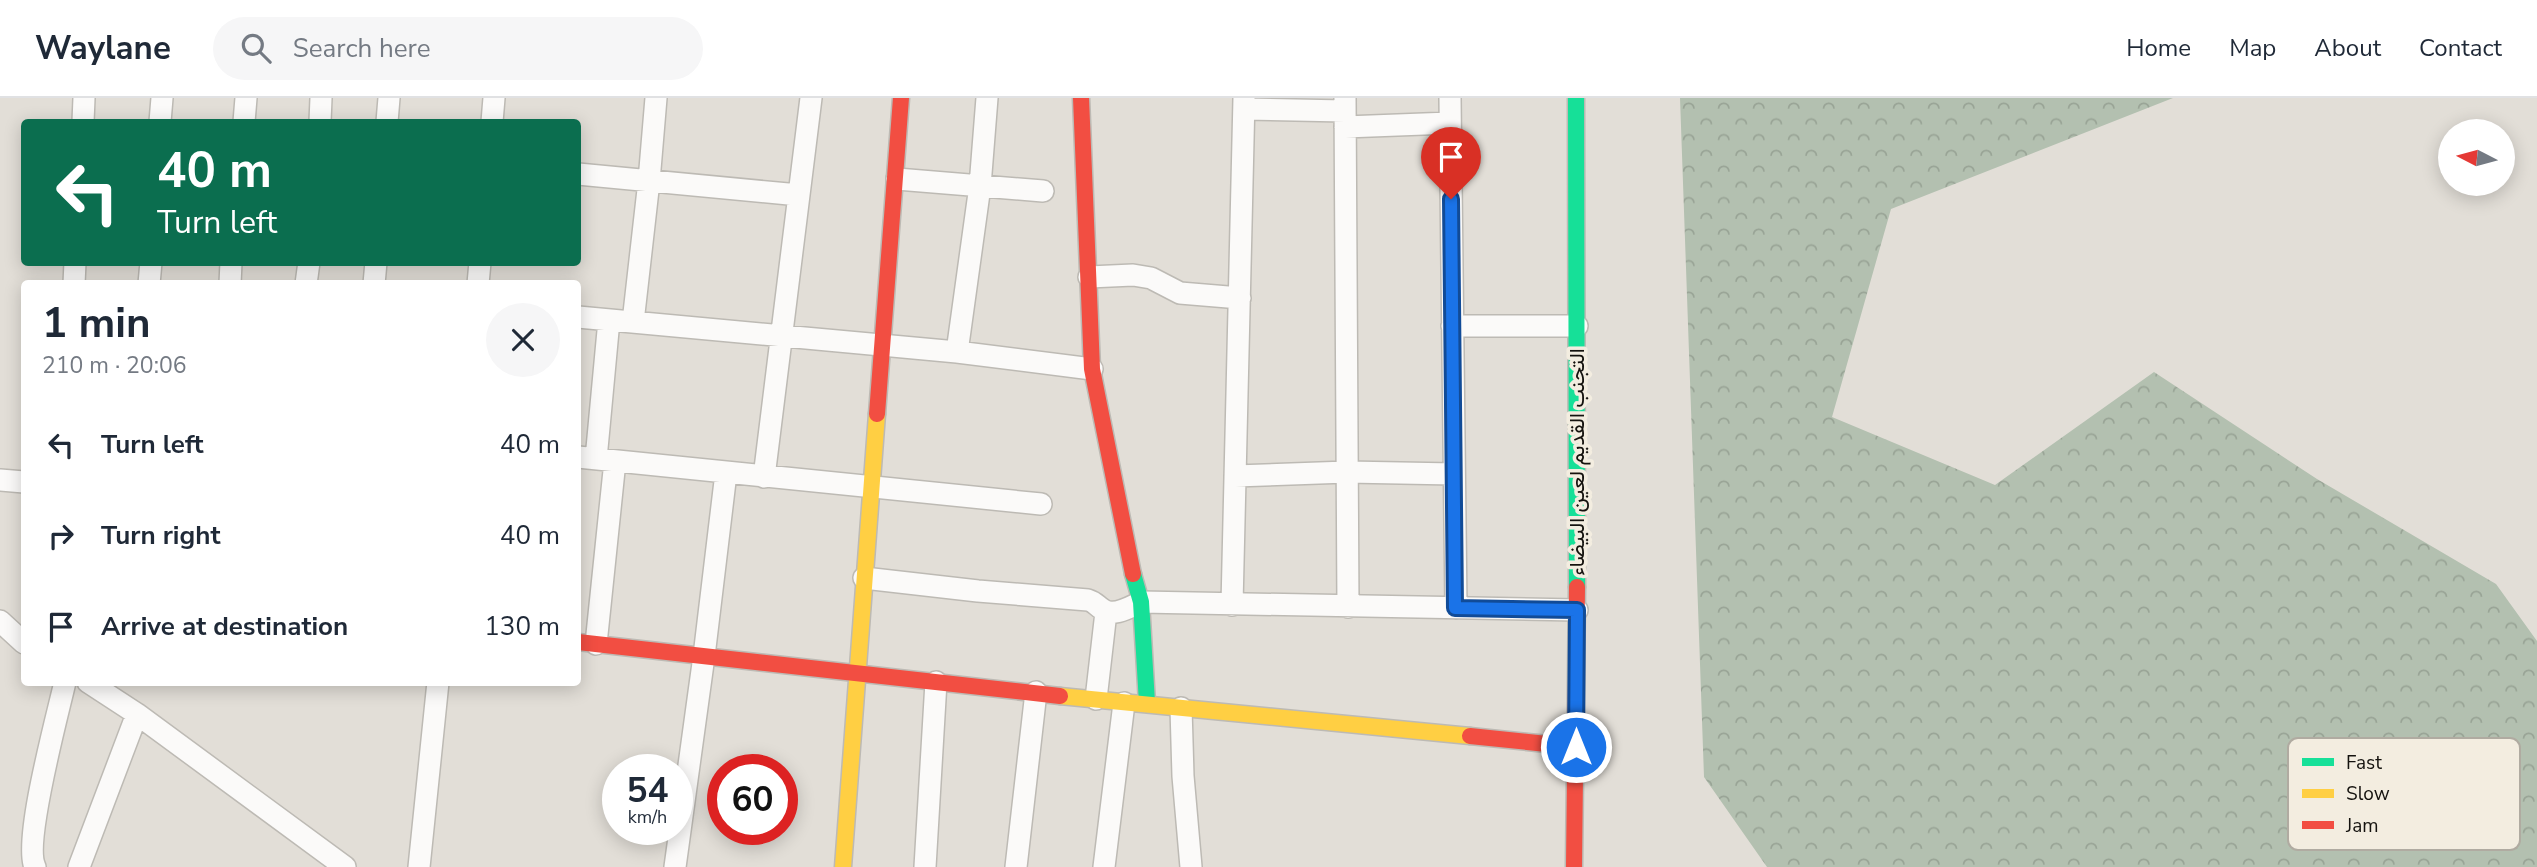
<!DOCTYPE html>
<meta charset="utf-8">
<style>
body{margin:0;font-family:"Nunito Sans",Vazirmatn,sans-serif;background:#f6f6f7;color:#1f2937;height:100vh;display:flex;flex-direction:column;font-size:26px;white-space:nowrap}
*{box-sizing:border-box;margin:0}
p{font-size:23px;color:#747a83}
.icon{flex:none;width:38px;height:38px;fill:none;stroke:currentColor;stroke-width:2;stroke-linecap:round;stroke-linejoin:round}
.map{position:relative;flex:1;overflow:hidden}
.sheet{position:absolute;left:21px;top:182px;width:560px;height:406px;display:flex;flex-direction:column;background:#fff;border-radius:7px;box-shadow:0 4px 18px #0003}
.sheet>*{flex:none}
.banner{position:absolute;left:21px;top:21px;width:560px;height:147px;border-radius:7px;box-shadow:0 4px 18px #0003;background:#0b6e4f;color:#fff;overflow:hidden}
.needle{width:46px;rotate:276deg}
.buttons{position:absolute;left:2438px;top:21px;display:grid;gap:14px}
.buttons a{display:grid;place-items:center;width:77px;height:77px;border-radius:50%;background:#fff;box-shadow:0 4px 18px #0003;font-size:35px}
.speed{position:absolute;left:602px;top:656px;display:flex;gap:14px;font-size:35px;font-weight:700;text-align:center}
.speed>*{display:grid;place-content:center;width:91px;height:91px;border-radius:50%;background:#fff;box-shadow:0 4px 18px #0003;line-height:1}
.speed small{font-size:18px;font-weight:400}
.speed .limit{border:10px solid #d22;background:#fff;color:#111}
.pin{position:absolute;display:grid;place-items:center;width:60px;height:60px;color:#fff;margin:-72px -30px;border-radius:50% 50% 50% 0;rotate:-45deg;box-shadow:0 0 7px #0007}
.pin .icon{rotate:45deg}
.me{position:absolute;width:77px;margin:-38px;rotate:0deg;stroke-linejoin:round;filter:drop-shadow(0 0 5px #0008)}
.turn{display:flex;align-items:center;gap:24px;height:147px;padding:0 21px;font-size:32px}
.turn .icon{width:91px;height:91px;stroke-width:2.5}
.turn b{display:block;font-size:49px;line-height:60px}
.round{display:grid;place-items:center;flex:none;width:74px;height:74px;border-radius:37px;background:#f6f6f7}
.head{display:flex;align-items:center;justify-content:space-between;height:119px;padding:0 21px}
h1{font-size:42px;font-weight:700;line-height:52px}
ul{padding:0;list-style:none}
li{display:flex;align-items:center;gap:21px;height:91px;padding:0 21px}
li div{flex:1}
li b{display:block;font-size:26px}
li em{font-style:normal}
header{display:flex;align-items:center;gap:42px;box-sizing:border-box;height:98px;padding:0 35px;background:#fff;border-bottom:2px solid #e0e1e3}
header strong{font-size:33px}
nav{display:flex;gap:38px;margin-inline-start:auto;font-size:24px}
.search{width:490px;height:63px;background:#f6f6f7;display:flex;align-items:center;gap:18px;box-sizing:border-box;padding:0 24px;border-radius:38px;color:#747a83;font-size:26px}
.map>svg:first-child{display:block}
</style>
<header>
<strong>Waylane</strong>
<div class="search"><svg class="icon" aria-label="search" viewBox="0 0 24 24"><circle cx="10" cy="10" r="6"/><path d="M15 15l6 6"/></svg>Search here</div>
<nav><a>Home</a><a>Map</a><a>About</a><a>Contact</a></nav>
</header>
<div class="map">
<svg width="2537" height="769" viewBox="0 0 2537 769">
<defs>
<pattern id="forest-crowns" width="20" height="18" patternUnits="userSpaceOnUse" patternTransform="scale(1.75)"><rect width="20" height="18" fill="#b3c0b0"/><path d="M2 6a3 3 0 1 1 6 0M12 15a3 3 0 1 1 6 0" fill="none" stroke="#99a496"/></pattern>
</defs>
<rect width="100%" height="100%" fill="#e2ded7"/>
<path fill="url(#forest-crowns)" d="M1680 0H2173L1891 111 1832 319 1995 387 2154 274 2317 381 2496 486 2537 543V769H1767L1704 679Z"/>
<g fill="none" stroke-linecap="round" stroke-linejoin="round">
<g stroke="#bdbab4" stroke-width="24">
<path id="street" d="M1345 0 1348 509
M1450 0 1456 510
M1245 11 1345 13
M83 24 84 0
M160 24 162 0
M244 24 246 0
M320 24 321 0
M387 24 389 0
M492 24 494 0
M1345 29 1450 25
M578 76 799 97
M897 81 1043 93
M1089 179 1133 177 1151 180 1180 195 1240 200
M74 186 75 164
M149 186 151 164
M230 186 231 164
M306 186 309 164
M374 186 376 164
M478 186 480 164
M578 219 957 254 1092 271
M633 224 649 83 656 0
M1452 228H1577
M957 254 980 88 987 0
M578 359 1041 406
M596 361 609 222
M1235 378 1347 374 1454 376
M764 379 811 0
M0 382 24 384
M864 480 978 493 1088 502C1095 504 1096 507 1102 511 1113 520 1130 509 1141 504L1577 512
M1232 507 1244 0
M0 523 24 545
M596 546 615 363
M88 584 137 616 345 769
M1096 601 1106 514
M1181 610 1183 678 1191 769
M35 769C23 744 57 619 65 584
M79 769 137 616
M419 769 438 584
M675 769 704 558 726 375
M925 769 936 584
M1016 769 1036 594
M1104 769 1124 605"/>
</g>
<g stroke="#bdbab4" stroke-width="19">
<path id="fast" d="M1576 0 1577 489
M1133 476 1141 504 1147 605"/>
</g>
<g stroke="#bdbab4" stroke-width="19">
<path id="slow" d="M1060 598 1470 638
M843 769 877 316"/>
</g>
<g stroke="#bdbab4" stroke-width="19">
<path id="jam" d="M1081 0 1092 271 1133 476
M877 316 901 0
M578 544 1060 598
M1470 638 1576 649
M1574 769 1577 489"/>
</g>
<use href="#street" stroke="#fbfaf9" stroke-width="21"/>
<use href="#fast" stroke="#16e098" stroke-width="16"/>
<use href="#slow" stroke="#ffcf43" stroke-width="16"/>
<use href="#jam" stroke="#f24e42" stroke-width="16"/>
</g>
<g fill="none" stroke-linecap="round" stroke-linejoin="round">
<g stroke="#114b97" stroke-width="18">
<path id="route" d="M1451 101 1455 510 1577 512 1576 649"/>
</g>
<use href="#route" stroke="#1a73e8" stroke-width="12"/>
</g>
<g text-anchor="middle" stroke-width="7" stroke-linejoin="round" paint-order="stroke">
<g font-size="21" fill="#14120e" stroke="#f3ede0">
<text transform="translate(1577 364) rotate(-90)" y="7">التجنب القديم لعين البيضاء</text>
</g>
</g>
<rect x="2288" y="640" width="232" height="112" rx="10" fill="#f3ede0" stroke="#b0aba1" stroke-width="2"/>
<rect x="2302" y="660" width="32" height="8" fill="#16e098"/>
<rect x="2302" y="691" width="32" height="9" fill="#ffcf43"/>
<rect x="2302" y="723" width="32" height="8" fill="#f24e42"/>
<g font-size="19" fill="#14120e">
<text x="2346" y="671">Fast</text>
<text x="2346" y="702">Slow</text>
<text x="2346" y="734">Jam</text>
</g>
</svg>
<div class="buttons">
<a><svg class="needle" viewBox="-14 -14 28 28"><path d="M0-13l5 13h-10z" fill="#e53935"/><path d="M0 13l5-13h-10z" fill="#747a83"/></svg></a>
</div>
<div class="speed"><div>54<small>km/h</small></div><div class="limit">60</div></div>
<div class="pin" style="left:1451px;top:101px;background:#d93025"><svg class="icon" aria-label="arrive" viewBox="0 0 24 24"><path d="M6 21V4h12l-3 4 3 4H6"/></svg></div>
<svg class="me" style="left:1576px;top:649px" viewBox="-20 -20 40 40"><circle r="17" fill="#1a73e8" stroke="#fff" stroke-width="3"/><path d="M0-11L8 9 0 5-8 9z" fill="#fff"/></svg>
<div class="banner">
<div class="turn"><svg class="icon" aria-label="left" viewBox="0 0 24 24"><path d="M17 20v-9H6M10 6l-5 5 5 5"/></svg><div><b>40 m</b>Turn left</div></div>
</div>
<section class="sheet">
<div class="head"><div><h1>1 min</h1><p>210 m · 20:06</p></div><a class="round"><svg class="icon" aria-label="close" viewBox="0 0 24 24"><path d="M6 6l12 12M18 6L6 18"/></svg></a></div>
<ul>
<li><svg class="icon" aria-label="left" viewBox="0 0 24 24"><path d="M17 20v-9H6M10 6l-5 5 5 5"/></svg><div><b>Turn left</b></div><em>40 m</em></li>
<li><svg class="icon" aria-label="right" viewBox="0 0 24 24"><path d="M7 20v-9h11M14 6l5 5-5 5"/></svg><div><b>Turn right</b></div><em>40 m</em></li>
<li><svg class="icon" aria-label="arrive" viewBox="0 0 24 24"><path d="M6 21V4h12l-3 4 3 4H6"/></svg><div><b>Arrive at destination</b></div><em>130 m</em></li>
</ul>
</section>
</div>
